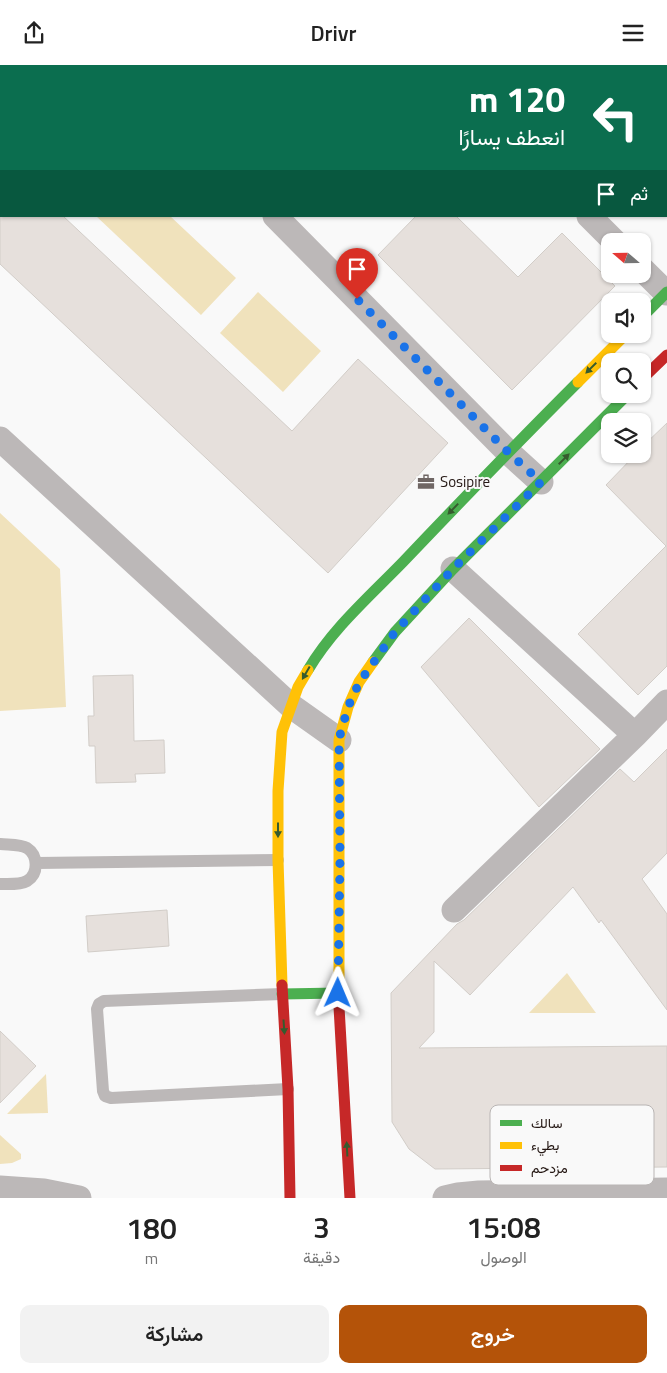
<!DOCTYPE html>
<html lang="ar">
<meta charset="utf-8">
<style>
body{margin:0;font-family:"Titillium Web",Vazirmatn,sans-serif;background:#f2f2f2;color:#222;direction:rtl;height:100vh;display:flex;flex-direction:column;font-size:19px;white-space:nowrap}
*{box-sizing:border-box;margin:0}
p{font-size:16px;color:#767676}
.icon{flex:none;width:28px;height:28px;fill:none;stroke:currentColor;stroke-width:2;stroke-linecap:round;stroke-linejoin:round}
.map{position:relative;height:1133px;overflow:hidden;direction:ltr}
.sheet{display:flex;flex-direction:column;background:#fff;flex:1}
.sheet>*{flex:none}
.banner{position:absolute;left:0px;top:0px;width:668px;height:152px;box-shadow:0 1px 4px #0004;direction:rtl;background:#0b6e4f;color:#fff;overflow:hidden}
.needle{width:32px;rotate:290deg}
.controls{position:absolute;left:601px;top:168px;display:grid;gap:10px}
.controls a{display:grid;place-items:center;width:50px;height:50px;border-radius:10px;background:#fff;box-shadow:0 1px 4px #0004;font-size:25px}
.pin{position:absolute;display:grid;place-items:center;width:42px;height:42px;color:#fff;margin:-51px -21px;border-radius:50% 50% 50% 0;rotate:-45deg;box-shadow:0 0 5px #0007}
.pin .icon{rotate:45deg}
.me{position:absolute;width:55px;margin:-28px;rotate:1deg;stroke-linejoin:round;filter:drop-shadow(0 0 4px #0008)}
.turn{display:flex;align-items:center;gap:18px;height:105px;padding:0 20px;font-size:22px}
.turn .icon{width:65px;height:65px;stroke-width:2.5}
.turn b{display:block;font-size:35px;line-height:42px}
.then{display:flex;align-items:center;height:48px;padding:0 20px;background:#0003;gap:10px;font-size:19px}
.eta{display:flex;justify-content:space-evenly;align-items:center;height:85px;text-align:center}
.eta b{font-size:30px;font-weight:600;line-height:35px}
.action{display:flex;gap:10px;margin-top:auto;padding:10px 20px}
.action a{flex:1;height:58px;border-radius:10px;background:#b45309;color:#fff;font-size:20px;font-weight:600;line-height:58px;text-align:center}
.action a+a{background:#f2f2f2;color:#222}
header{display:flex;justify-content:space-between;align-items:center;height:65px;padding:0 20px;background:#fff;font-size:22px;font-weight:600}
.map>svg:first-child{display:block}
</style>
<header><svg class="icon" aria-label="menu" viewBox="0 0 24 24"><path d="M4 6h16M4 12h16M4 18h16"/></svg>Drivr<svg class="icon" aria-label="share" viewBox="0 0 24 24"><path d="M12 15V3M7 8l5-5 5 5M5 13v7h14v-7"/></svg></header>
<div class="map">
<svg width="667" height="1133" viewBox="0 0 667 1133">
<rect width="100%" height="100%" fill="#f9f9f9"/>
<path fill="#f0e2bc" d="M96 151H170L236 213 201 250Z
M258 227 321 286 283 327 220 268Z
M0 448 60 504 66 642 0 646Z
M567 908 596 948H529Z
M46 1009 48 1048 7 1049Z
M0 1070 21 1089V1094L12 1098 0 1099Z"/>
<path fill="#e6e0dc" stroke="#d2cdc8" d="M0 151H63L292 366 358 294 448 378 328 508 0 199Z
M416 151H456L518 212 562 168 615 221 512 325 378 190Z
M667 358V601L638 630 578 569 666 481 606 420 636 389H642V382Z
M469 553 600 684 539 742 421 602Z
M133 610 134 676 164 675 165 708 135 709 136 717 96 718 95 681H89L88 651H94L93 611Z
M667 684V788L642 814 667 849V945L601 855 599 858 573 822 470 930 434 896V967L419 983 667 981V1102L435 1104 409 1084 392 1057 391 928 457 859 464 855 620 704 634 717Z
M167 845 169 881 88 887 86 851Z
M0 966 36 1001 0 1038Z"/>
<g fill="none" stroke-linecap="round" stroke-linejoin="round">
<path stroke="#bcb8b8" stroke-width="12" d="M0 779C8 780 20 779 27 783 38 790 39 809 27 816 20 820 8 819 0 819
M37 798 278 795
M282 929 104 936 99 939 97 944 103 1026 105 1031 111 1033 288 1024"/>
<path stroke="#bcb8b8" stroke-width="25" d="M126 0 127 1
M437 0 438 1
M275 151 508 387 541 417
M589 151 614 176
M642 204 666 228
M0 374 291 641 339 675
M453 504 635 670 667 637
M454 845 635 670
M0 1123 44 1126 79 1133
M445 1133 458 1130 479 1128 667 1125"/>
<path stroke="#4caf50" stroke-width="11" d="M642 252 667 227
M373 597 395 567 453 504 628 329
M308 605C333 563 369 532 403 497 461 436 519 376 578 317
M282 929 338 928"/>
<path stroke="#ffc107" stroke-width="11" d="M578 317 626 269
M282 920 278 795V726L282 667 298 622 308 605
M339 942V675L348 642 359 617 373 597"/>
<path stroke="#c62828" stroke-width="11" d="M642 314 667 290
M282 920 288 1024 290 1133
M339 942 350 1133"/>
</g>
<defs><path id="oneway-solid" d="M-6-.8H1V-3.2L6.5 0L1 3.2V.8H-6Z" transform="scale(1.25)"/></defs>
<g fill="#365b2e">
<use href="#oneway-solid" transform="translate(591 303) rotate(135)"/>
<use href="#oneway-solid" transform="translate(564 394) rotate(-45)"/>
<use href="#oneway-solid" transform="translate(453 444) rotate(134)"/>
<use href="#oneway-solid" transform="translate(306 608) rotate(120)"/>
<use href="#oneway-solid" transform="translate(278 765) rotate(90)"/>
<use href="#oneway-solid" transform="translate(284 962) rotate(86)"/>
<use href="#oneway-solid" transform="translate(347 1084) rotate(-93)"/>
</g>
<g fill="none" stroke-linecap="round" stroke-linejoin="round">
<path stroke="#1a73e8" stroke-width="9" stroke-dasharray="0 16.2" d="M338 928 340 793 339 674 348 642 359 618 395 567 453 504 541 417 508 387 357 234"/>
</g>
<defs>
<g id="office-bare" transform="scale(1.35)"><path d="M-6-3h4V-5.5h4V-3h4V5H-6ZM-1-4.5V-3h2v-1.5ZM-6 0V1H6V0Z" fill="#6f6664" stroke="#f9f9f9" stroke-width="2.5" paint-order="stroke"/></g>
</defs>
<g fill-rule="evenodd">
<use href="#office-bare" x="426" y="417"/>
</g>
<g text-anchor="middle" stroke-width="4" stroke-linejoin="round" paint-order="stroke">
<g font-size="15" fill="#241713" stroke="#f9f9f9" text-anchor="start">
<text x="440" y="422">Sosipire</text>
</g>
</g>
<rect x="490" y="1040" width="164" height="80" rx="8" fill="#f9f9f9" stroke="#b9b5b4" stroke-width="1"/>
<rect x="500" y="1055" width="22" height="6" fill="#4caf50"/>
<rect x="500" y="1077" width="22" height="7" fill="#ffc107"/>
<rect x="500" y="1100" width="22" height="6" fill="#c62828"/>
<g font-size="14" fill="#241713">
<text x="531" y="1063">سالك</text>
<text x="531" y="1085">بطيء</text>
<text x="531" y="1108">مزدحم</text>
</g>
</svg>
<div class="controls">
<a><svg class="needle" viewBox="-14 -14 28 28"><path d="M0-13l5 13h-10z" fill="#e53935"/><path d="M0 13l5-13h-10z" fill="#767676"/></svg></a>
<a><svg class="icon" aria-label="sound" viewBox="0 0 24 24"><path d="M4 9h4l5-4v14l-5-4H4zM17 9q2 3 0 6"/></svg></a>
<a><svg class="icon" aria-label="search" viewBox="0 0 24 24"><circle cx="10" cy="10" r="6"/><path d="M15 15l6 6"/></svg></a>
<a><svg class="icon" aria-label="layers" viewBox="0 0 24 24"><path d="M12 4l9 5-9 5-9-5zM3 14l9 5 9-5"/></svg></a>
</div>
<div class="pin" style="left:357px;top:234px;background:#d93025"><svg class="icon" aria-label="arrive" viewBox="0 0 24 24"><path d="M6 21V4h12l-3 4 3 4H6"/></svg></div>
<svg class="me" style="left:338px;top:928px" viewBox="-20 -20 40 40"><path d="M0-17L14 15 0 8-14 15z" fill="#1a73e8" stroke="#fff" stroke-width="4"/></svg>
<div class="banner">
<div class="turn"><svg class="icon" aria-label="left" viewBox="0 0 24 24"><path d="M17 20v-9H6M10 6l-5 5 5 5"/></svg><div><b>120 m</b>انعطف يسارًا</div></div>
<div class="then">ثم<svg class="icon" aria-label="arrive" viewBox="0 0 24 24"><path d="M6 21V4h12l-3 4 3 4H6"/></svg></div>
</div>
</div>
<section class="sheet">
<div class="eta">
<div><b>15:08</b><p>الوصول</p></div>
<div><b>3</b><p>دقيقة</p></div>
<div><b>180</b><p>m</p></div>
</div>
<div class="action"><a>خروج</a><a>مشاركة</a></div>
</section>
